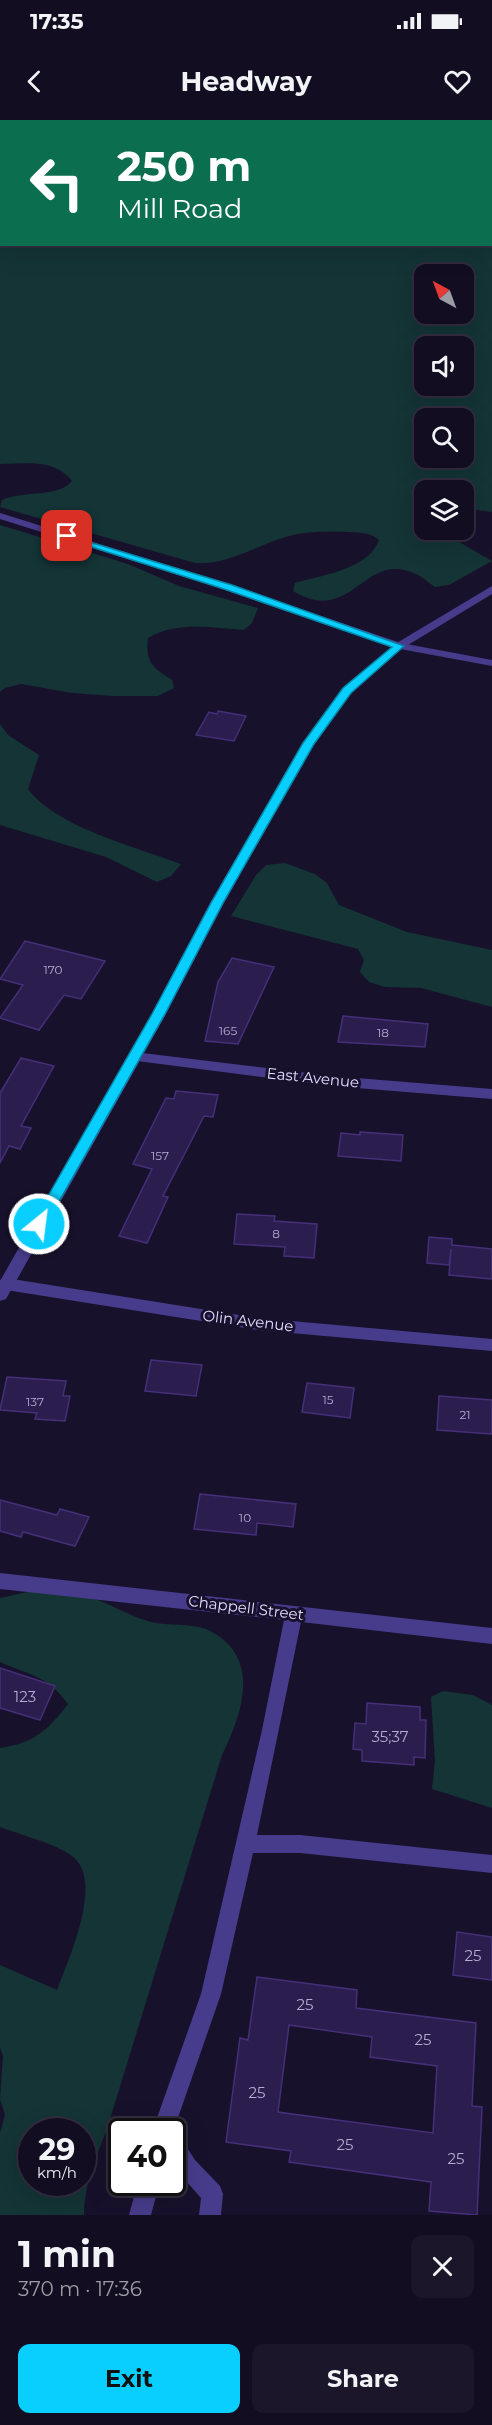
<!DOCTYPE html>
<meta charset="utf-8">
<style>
body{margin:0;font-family:Montserrat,sans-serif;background:#1b162a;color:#f1f3f6;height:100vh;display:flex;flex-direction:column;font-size:22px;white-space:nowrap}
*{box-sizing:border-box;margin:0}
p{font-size:20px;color:#9c9ca5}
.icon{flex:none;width:33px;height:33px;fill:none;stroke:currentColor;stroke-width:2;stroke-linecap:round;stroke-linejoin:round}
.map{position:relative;height:2095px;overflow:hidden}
.details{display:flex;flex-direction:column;background:#120d21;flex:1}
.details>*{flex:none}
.hud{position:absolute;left:0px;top:0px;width:492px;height:126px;box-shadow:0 6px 24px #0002,0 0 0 2px #312d3f;background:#0b6e4f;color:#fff;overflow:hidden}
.needle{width:39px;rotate:319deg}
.controls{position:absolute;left:414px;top:144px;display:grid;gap:12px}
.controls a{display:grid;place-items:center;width:60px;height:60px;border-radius:12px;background:#120d21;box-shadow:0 6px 24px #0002,0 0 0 2px #312d3f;font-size:30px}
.speed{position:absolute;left:18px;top:1998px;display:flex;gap:12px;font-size:30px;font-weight:700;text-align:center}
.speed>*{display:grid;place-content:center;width:78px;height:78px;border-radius:50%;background:#120d21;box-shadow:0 6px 24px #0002,0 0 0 2px #312d3f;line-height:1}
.speed small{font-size:15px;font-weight:400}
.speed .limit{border:3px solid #111;border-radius:9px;background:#fff;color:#111}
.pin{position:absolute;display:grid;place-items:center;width:51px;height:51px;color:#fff;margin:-26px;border-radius:12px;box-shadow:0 3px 9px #0006}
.me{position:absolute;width:66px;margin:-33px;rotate:29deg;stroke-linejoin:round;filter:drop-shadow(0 0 4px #0008)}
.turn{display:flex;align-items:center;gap:21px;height:126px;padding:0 18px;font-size:27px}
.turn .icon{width:78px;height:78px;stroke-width:2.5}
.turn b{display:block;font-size:42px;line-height:51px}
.round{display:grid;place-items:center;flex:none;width:63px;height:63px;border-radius:12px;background:#1b162a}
.head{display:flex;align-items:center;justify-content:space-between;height:102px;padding:0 18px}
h1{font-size:36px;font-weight:700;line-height:45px}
.action{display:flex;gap:12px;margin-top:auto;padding:12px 18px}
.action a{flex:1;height:69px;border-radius:12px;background:#08cfff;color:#111;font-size:24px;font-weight:700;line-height:69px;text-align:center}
.action a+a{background:#1b162a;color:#f1f3f6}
.status{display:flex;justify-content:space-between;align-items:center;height:42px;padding:0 30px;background:#120d21;direction:ltr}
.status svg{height:16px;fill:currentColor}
header{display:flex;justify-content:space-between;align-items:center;height:78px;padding:0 18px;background:#120d21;font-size:27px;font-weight:700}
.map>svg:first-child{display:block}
</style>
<div class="status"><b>17:35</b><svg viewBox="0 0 49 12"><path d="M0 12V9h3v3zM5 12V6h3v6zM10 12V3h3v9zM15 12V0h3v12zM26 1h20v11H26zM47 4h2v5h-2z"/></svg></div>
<header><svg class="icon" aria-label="back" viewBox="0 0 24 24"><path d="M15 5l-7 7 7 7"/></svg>Headway<svg class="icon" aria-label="heart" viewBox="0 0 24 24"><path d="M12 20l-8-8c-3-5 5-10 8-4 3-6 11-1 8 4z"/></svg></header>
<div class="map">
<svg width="492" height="2095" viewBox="0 0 492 2095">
<rect width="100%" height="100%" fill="#18112c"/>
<path fill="#143436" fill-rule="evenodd" d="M0 0H492V392L470 389 464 391V370H424V410H455L461 423 492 441 449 465 435 467C429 463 423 457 416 454 363 429 353 507 293 471L295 463C321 455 368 450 379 420 370 412 361 413 349 412 329 411 308 411 289 416 256 425 230 445 195 443L0 387 2 380C25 370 58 378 72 361 54 338 26 344 0 344ZM2 2H490V124H2ZM424 154H464V194H424ZM424 226H464V266H424ZM424 298H464V338H424Z
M0 405 128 444 179 466 258 488 252 503 244 510C213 508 176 501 148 518 145 542 153 548 172 560L174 568 158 576H113L72 573 21 564 5 568 0 572Z
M0 604 8 615 39 635 28 669C56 707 136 727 181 744L171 756 157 762 106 737 0 705Z
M285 743 315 754 327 763 339 785 407 812 492 830V887L421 868 385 867 369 862 360 852 364 840 358 829 231 796 256 755 266 745Z
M28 1472C44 1472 63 1470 79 1474 104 1479 127 1496 151 1502 168 1506 190 1503 206 1509 263 1535 243 1592 222 1635L106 2012C95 2039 84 2065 84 2095H0V2013L5 1995 0 1979 3 1936 0 1927V1845L57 1870C68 1840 105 1760 72 1736 52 1722 23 1716 0 1707V1628C34 1623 47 1611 68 1584 47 1555 31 1556 0 1542V1478ZM32 2012H82V2062H32Z
M443 1571 473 1575 492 1585V1688L432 1669 435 1641 431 1577Z"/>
<path fill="#2b1d4d" stroke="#452f79" stroke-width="1.5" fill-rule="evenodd" d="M218 591 246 596 234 621 196 615 209 592 217 594Z
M25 821 105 841 81 879 64 875 39 910 0 898 23 865 0 859Z
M232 838 274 847 238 924 205 921 218 862Z
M343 896 428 904 425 927 338 922Z
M21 938 54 946 21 1006 31 1008 20 1029 9 1026 0 1043V973Z
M176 971 218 975 213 997 204 996 163 1076 168 1077 147 1123 119 1116 152 1049 133 1044 166 978 174 979Z
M360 1012 403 1015 401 1041 338 1036 341 1013 360 1015Z
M237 1094 275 1096 274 1101 317 1104 314 1138 284 1136 285 1127 234 1124Z
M429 1117 452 1119V1125L492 1129V1159L449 1155 451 1129 449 1145 427 1143Z
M151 1240 202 1245 196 1276 145 1271Z
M7 1257 66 1261 63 1276H70L65 1301 35 1299 37 1293 0 1290Z
M307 1263 354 1268 350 1298 302 1292Z
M439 1276 492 1280V1314L437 1310Z
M200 1374 296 1384 293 1407 257 1403 256 1415 194 1409Z
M0 1380 57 1395 60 1389 89 1397 75 1426 23 1412 21 1417 0 1411Z
M0 1548 55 1566 40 1600 0 1588Z
M367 1583 420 1587V1600H426L425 1638 414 1637V1645L362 1641V1630L353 1629 355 1603 366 1604Z
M457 1812 492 1817V1860L453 1855Z
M257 1857 357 1870 356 1888 476 1903 472 1986 482 1987 477 2095 429 2091 431 2062 289 2042 291 2031 226 2022 240 1918 248 1920ZM289 1905 372 1917 370 1937 437 1946 433 2013 278 1992Z"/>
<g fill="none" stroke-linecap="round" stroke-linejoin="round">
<path fill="#473c8b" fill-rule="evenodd" d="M172 2014 180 2017 195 2040 220 2066 223 2074 221 2095H199L201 2078 172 2045Z"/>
<path fill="#473c8b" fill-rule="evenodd" d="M0 393 218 461 401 523 492 540V546L395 528 210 465 0 399Z
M134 932 332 956 492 969V979L332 966 129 940 127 937Z
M6 1158 258 1198 492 1219V1231L258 1210 6 1170 0 1167V1160Z
M0 1453 492 1508V1524L301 1502 257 1715H300L492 1735V1753L300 1733H253L221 1874 172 2015V2012H152L201 1874 262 1610 284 1500 0 1469Z
M138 2062H160L151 2095H129Z"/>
<path fill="#473c8b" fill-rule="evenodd" d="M492 466V474L403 528 351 572 315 623 224 783 166 894 6 1179 0 1181V1161L152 894 210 783 305 620 343 568 395 524Z"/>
</g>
<path fill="#08cfff" stroke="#0587a6" stroke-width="1.5" d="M63 414 232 465 404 526 351 573 314 624 223 783 165 894 44 1108 39 1110 32 1104 152 894 211 783 303 623 343 568 392 527 224 469 63 418Z"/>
<g text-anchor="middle" stroke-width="6" stroke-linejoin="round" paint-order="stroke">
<g font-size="12" fill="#b5acd2">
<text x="53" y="854">170</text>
<text x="228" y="915">165</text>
<text x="383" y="917">18</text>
<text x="160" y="1040">157</text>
<text x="276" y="1118">8</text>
<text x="328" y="1284">15</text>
<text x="35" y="1286">137</text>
<text x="465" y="1299">21</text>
<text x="245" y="1402">10</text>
</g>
<g font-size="15" fill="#e3dcff" stroke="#18112c">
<text transform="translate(313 958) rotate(6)" y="5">East Avenue</text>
<text transform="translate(248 1201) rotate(7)" y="5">Olin Avenue</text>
<text transform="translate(246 1488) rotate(7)" y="5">Chappell Street</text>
</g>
<g font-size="15" fill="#b5acd2">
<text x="25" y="1582">123</text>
<text x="390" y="1622">35;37</text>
<text x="473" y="1841">25</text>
<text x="305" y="1890">25</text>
<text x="423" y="1925">25</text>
<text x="257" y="1978">25</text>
<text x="345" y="2030">25</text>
<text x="456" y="2044">25</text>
</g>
</g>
</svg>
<div class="controls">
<a><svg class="needle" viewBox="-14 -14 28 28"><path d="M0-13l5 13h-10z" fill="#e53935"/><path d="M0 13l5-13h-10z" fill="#9c9ca5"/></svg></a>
<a><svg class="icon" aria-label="sound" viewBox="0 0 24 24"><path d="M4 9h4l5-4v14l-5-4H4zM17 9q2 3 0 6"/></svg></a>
<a><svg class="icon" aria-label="search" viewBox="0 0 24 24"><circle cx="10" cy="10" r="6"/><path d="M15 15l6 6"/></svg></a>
<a><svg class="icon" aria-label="layers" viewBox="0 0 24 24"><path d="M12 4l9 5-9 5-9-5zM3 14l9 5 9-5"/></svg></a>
</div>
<div class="speed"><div>29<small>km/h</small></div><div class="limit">40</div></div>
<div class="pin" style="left:67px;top:416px;background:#d93025"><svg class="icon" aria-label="arrive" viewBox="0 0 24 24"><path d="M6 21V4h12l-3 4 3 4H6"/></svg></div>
<svg class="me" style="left:39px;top:1104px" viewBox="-20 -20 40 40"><circle r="17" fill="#08cfff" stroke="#fff" stroke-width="3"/><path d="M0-11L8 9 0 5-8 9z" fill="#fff"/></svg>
<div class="hud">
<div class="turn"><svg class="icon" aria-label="left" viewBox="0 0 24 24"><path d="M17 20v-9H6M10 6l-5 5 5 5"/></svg><div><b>250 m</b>Mill Road</div></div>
</div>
</div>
<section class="details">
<div class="head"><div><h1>1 min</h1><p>370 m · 17:36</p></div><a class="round"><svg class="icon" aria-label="close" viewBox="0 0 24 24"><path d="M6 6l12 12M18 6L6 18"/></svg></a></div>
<div class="action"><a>Exit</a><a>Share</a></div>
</section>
